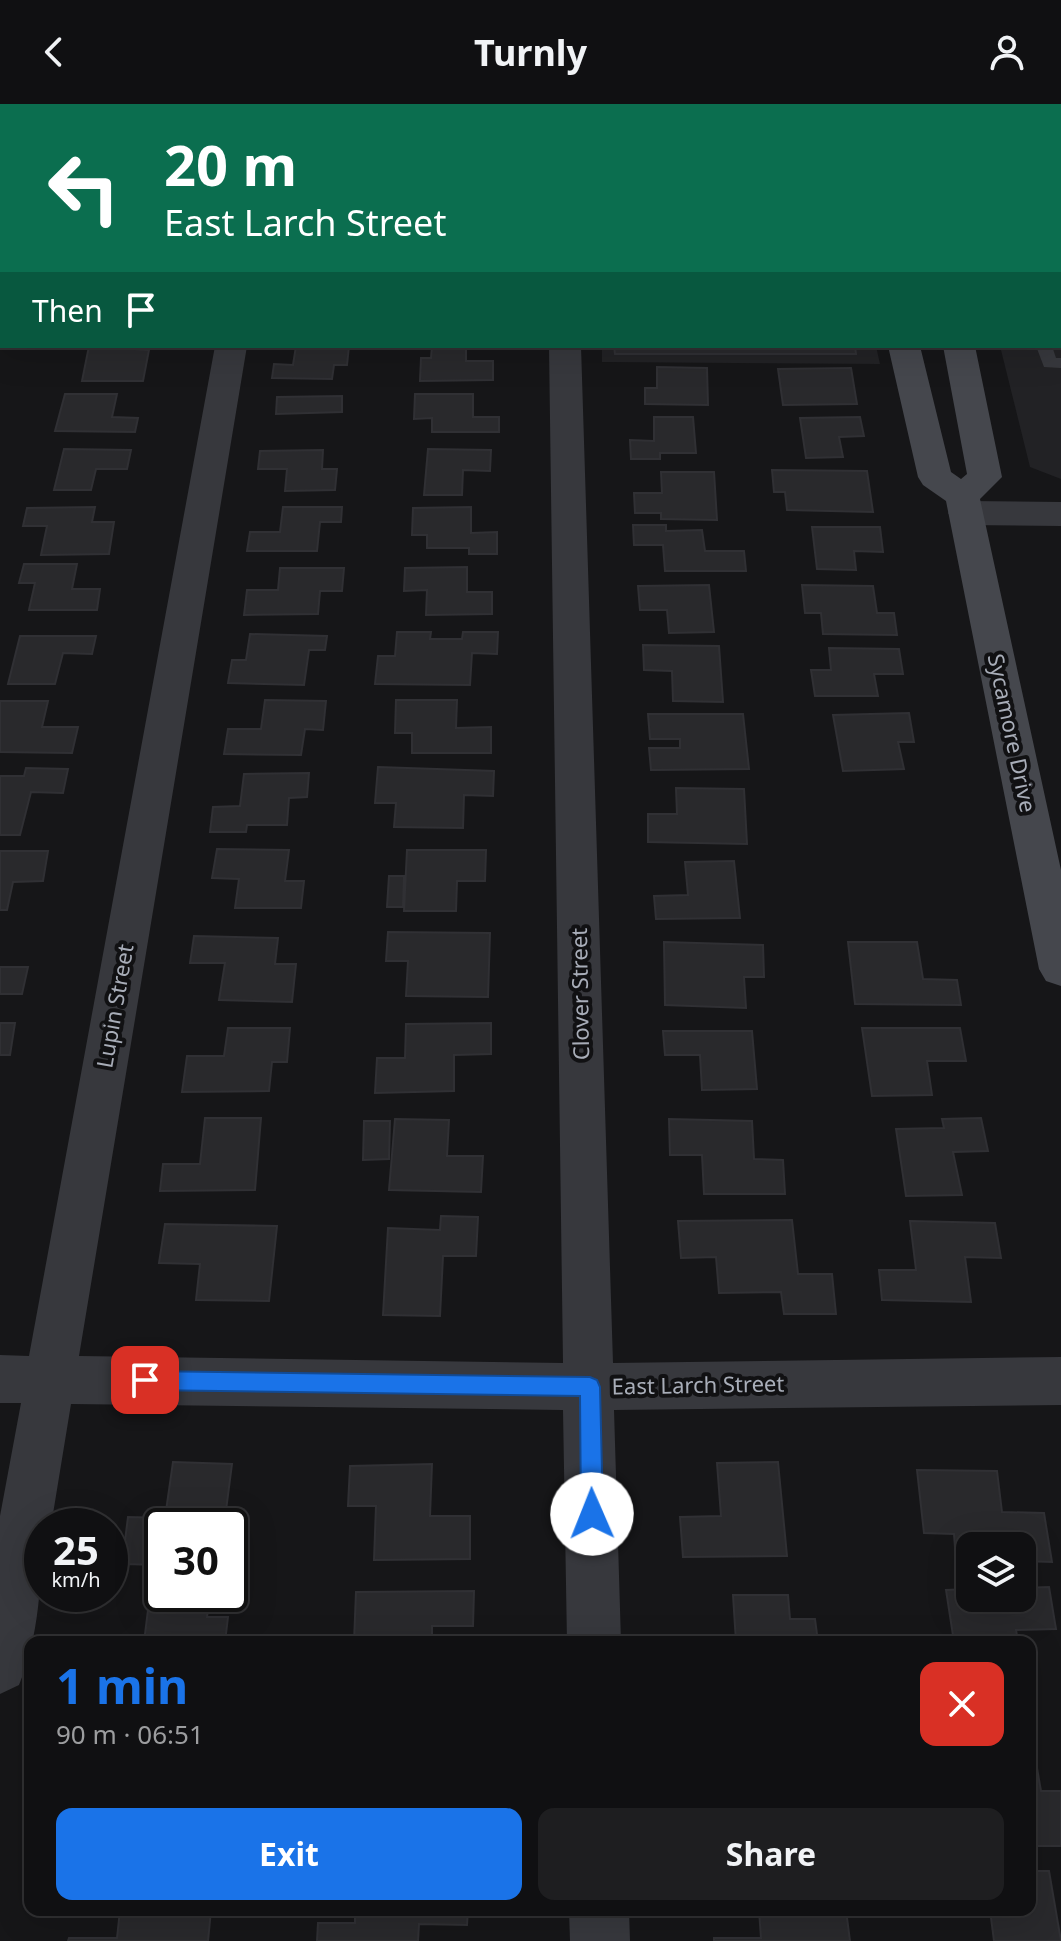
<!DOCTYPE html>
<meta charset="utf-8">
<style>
body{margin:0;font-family:"Noto Sans",sans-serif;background:#1e1e20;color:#f1f3f6;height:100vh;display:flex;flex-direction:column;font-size:30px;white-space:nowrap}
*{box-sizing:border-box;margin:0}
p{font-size:26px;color:#9c9d9f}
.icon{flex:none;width:44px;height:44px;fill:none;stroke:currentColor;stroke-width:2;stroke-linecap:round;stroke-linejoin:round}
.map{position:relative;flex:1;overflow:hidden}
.panel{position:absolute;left:24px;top:1532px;width:1012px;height:280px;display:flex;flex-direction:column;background:#101012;border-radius:16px;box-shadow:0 8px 32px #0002,0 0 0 2px #303032}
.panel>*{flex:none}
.banner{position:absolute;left:0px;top:0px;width:1062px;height:244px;box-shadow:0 8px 32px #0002,0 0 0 2px #303032;background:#0b6e4f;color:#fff;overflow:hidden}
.fabs{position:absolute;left:956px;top:1428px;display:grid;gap:16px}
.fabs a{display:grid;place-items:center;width:80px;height:80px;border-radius:16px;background:#101012;box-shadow:0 8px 32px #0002,0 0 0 2px #303032;font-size:40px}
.speed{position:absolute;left:24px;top:1404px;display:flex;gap:16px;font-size:40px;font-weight:700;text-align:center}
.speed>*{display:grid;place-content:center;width:104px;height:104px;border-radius:50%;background:#101012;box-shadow:0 8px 32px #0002,0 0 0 2px #303032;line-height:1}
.speed small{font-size:20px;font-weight:400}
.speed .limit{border:4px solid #111;border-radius:12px;background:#fff;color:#111}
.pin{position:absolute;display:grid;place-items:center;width:68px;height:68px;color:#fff;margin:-34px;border-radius:16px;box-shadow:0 4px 12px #0006}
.me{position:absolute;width:88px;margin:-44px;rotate:359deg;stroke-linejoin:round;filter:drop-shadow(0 0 6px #0008)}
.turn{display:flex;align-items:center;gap:28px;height:168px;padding:0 32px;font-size:36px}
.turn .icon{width:104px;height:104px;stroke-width:2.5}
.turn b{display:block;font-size:56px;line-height:68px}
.then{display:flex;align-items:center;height:76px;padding:0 32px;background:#0003;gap:16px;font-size:30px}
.round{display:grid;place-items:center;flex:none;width:84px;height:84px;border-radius:16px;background:#1e1e20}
.overview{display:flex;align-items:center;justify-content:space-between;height:136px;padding:0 32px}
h1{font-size:48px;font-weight:700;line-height:60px;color:#1a73e8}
.primary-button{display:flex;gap:16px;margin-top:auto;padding:16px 32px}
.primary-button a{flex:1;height:92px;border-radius:16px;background:#1a73e8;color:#fff;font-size:32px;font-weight:700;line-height:92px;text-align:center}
.primary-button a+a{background:#1e1e20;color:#f1f3f6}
header{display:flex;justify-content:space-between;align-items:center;height:104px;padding:0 32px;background:#101012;font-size:36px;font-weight:700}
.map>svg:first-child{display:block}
</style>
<header><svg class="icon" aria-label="back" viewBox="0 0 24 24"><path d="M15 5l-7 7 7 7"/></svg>Turnly<svg class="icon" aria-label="person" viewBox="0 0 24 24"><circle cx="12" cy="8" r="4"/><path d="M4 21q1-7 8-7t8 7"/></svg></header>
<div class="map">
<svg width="1061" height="1837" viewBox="0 0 1061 1837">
<rect width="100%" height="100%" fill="#161618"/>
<path fill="#222225" d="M1061 55V375L1030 363 1000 242H1060Z
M602 242H876L880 260 602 258Z"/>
<path fill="#29292c" stroke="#303034" stroke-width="2" d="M89 242 149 246 143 277H82Z
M296 242H349L347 261H334L332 275 272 274 274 260 293 261Z
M432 242H466V257H493V276L420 277 421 254H431Z
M614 242H855L856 250H615Z
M657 263 707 264 708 301 645 300V284H657Z
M851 264 857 300 783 301 778 265Z
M65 290H117L112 313 138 314 135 328 55 327Z
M415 290H473V313H499V328H432V314L414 315Z
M342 292V308L276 310 277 293Z
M654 313H693L696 349H660V355H631L630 336 654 337Z
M860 313 864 332 839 333 843 353 806 354 800 314Z
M64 345 131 346 127 365H96L91 386H54Z
M428 345 491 346 490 367 463 366 462 391H424Z
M323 346 322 365H337L335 386 285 387 287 365H258L260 347Z
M772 366 867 367 873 408 787 406 785 388H774Z
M661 368H714L717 416 661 415V409H635L634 389H662Z
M95 403 92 418H114L109 450 41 451 47 422H23L27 404Z
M283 403H342L341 418H320L317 447H247L250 428H280Z
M471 403V429L497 428V450H469V444H427V431H412L413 404Z
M633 421H666V427L702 426 705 447H744L746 467H665L663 441H634Z
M812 423H880L883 448 854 447 856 466 817 465Z
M24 460H77L72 485H100L97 506H29L35 479H19Z
M467 463V488H492V510L426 511 427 486 404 487 405 464Z
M280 464H344L342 487H320L318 510 244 511 247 486H278Z
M709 481 714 528 669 529 667 506H640L638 482Z
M802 481 873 482 877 509H894L897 531 823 530 821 509H805Z
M397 528H431L430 535H462L463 528H498L497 550 472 549 470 581 375 580 378 552H395Z
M250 530 327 532 325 546H309L304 581 228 579 232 556H246Z
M20 532H96L92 550 63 549 55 580H8Z
M643 541 719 542 723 598 673 597 672 567 644 566Z
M829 544 899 545 903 570H874L878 592H815L811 566H831Z
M265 596 326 597 323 626 305 625 301 651 224 650 228 625H261Z
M396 596H457L456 624 491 623V649H412V629H395Z
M0 597H48L42 623H78L72 649 0 648Z
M909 609 914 638H898L904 665 843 667 833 611Z
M648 610H743L749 665 651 666 649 644H680V635H650Z
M378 663 494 667 493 692 464 691 463 724 394 723 396 699H375Z
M26 664 68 665 63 689 31 688 20 731H0V672H24Z
M309 669 307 693 289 694 287 721H247L246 728H210L213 703 240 702 244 670Z
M676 684 744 685 747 740 648 738V710H677Z
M217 745 289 746 285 777H304L301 804H235L239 775 212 774Z
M407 746H486L485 777H457L456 807H404Z
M0 747H48L43 777 13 778 7 806H0Z
M734 757 740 814 656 815 654 792 688 791 685 758Z
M389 772H404L403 803H387Z
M388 828 490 829 488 893 406 892 408 857H386Z
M194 832 278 834 275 860H296L292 898 219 896 225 859H190Z
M664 838 763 841 764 873H744L746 904 665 901Z
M848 838H917L923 875 957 876 961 901 855 900Z
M0 863H28L22 890H0Z
M0 919H15L10 951H0Z
M491 919V950L454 951V987L375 989 377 954H405L406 920Z
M228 924H290L287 958H272L269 987 182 988 187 952H224Z
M862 924H960L966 957H927L932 991 872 992Z
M663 927H752L757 985 702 986 700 951H665Z
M205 1014H261L255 1086 160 1087 163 1060H200Z
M981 1014 988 1047 953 1048 962 1091 906 1092 896 1025 944 1024 942 1015Z
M395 1015 449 1016 447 1052H483L481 1088 389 1086Z
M669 1015 752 1017 754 1055 783 1056 785 1090H704L702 1051H670Z
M364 1017H390L389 1055 363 1056Z
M441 1112 478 1113 476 1152H443L440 1212 383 1211 388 1124 440 1126Z
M792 1116 798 1170H832L836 1210H784L781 1188 719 1189 716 1153 681 1154 678 1117Z
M910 1117 995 1119 1001 1154 965 1153 971 1198 882 1196 879 1166H916Z
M165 1120 277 1122 269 1197 196 1196 200 1160 159 1159Z
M173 1358 232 1360 224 1422H162V1461L122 1460 128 1413 165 1414Z
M778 1358 787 1452 683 1453 680 1413 721 1412 717 1359Z
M432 1360 430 1412H470V1455L374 1456 376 1402H348L350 1362Z
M917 1366 997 1367 1002 1408 1044 1409 1052 1458 1022 1457V1442H970V1456H956L954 1430 924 1429Z
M1049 1483 1056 1525 1016 1526 1018 1538H954L946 1486 970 1485V1494H1022V1484Z
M474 1487 473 1522H432V1538H354L356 1488Z
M150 1490 210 1491 207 1513H228L225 1538H144Z
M733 1491H788L790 1515H815L818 1538H736Z
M1030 1624 1041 1687H1061V1742H1030Z
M1030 1767H1049L1061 1837H994L990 1806H1030Z
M120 1806H211L208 1837H68L69 1834H117Z
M355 1806H468L467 1821 419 1820 418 1837H317L318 1819H355Z
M759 1806H846L850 1837H714V1834H761Z"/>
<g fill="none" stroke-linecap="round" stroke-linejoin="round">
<path fill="#37383d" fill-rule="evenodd" d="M597 0H611V2H597Z
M744 0H758V2H744Z
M1061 162V172L1060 173V163Z
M1060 205H1061V215H1060Z
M1036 242H1052L1056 254H1061V264L1044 263Z"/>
<path fill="#37383d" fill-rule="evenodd" d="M0 205H2V225H0Z
M215 242H247L79 1252 563 1259 549 242H581L613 1259 1061 1253V1301L614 1306 621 1538H567L563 1306 71 1300 51 1422H42C42 1475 39 1534 19 1581L0 1590V1412L21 1299H0V1251L29 1252Z
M966 397 1061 398V422L966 421 954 417 948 409 954 401Z
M569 1806H629L630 1837H570Z"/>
<path fill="#45474d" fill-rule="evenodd" d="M844 0H872V2H844Z
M895 0H923L924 2H896Z
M1060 2H1061V20H1060Z
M0 18H2V36H0Z
M888 242H920L951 368 961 375 967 370 943 242H975L1002 373 980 395 1061 766V882L1046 877 1039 865 946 397 923 381 918 373Z"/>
</g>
<path fill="#1a73e8" stroke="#114b97" stroke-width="2" d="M145 1267 590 1273 597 1276 600 1283 603 1410 600 1418 592 1421 585 1418 581 1410 580 1292 145 1286 138 1283 135 1276 138 1269Z"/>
<g text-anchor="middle" stroke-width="8" stroke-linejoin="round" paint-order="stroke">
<g font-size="22" fill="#a8adb8" stroke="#111113">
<text transform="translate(1012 629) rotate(78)" y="8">Sycamore Drive</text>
<text transform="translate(580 890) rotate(-91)" y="8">Clover Street</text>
<text transform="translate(115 902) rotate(-80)" y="8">Lupin Street</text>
<text transform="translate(698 1281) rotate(-1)" y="8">East Larch Street</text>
</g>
</g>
</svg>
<div class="fabs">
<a><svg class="icon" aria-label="layers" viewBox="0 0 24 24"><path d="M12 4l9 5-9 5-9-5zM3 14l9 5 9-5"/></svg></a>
</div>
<div class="speed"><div>25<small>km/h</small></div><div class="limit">30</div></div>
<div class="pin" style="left:145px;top:1276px;background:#d93025"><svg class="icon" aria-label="arrive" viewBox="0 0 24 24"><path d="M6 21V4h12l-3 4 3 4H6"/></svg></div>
<svg class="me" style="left:592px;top:1410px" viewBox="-20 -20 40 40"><circle r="19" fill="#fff"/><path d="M0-13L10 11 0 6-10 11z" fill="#1a73e8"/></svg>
<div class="banner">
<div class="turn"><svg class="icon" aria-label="left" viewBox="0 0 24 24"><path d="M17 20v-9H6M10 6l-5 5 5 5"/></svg><div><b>20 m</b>East Larch Street</div></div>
<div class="then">Then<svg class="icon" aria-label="arrive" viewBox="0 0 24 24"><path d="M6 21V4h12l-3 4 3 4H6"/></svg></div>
</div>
<section class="panel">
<div class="overview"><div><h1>1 min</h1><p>90 m · 06:51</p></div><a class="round" style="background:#d93025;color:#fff"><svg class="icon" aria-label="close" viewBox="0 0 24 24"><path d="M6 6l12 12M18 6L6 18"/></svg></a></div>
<div class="primary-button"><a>Exit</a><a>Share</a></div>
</section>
</div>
